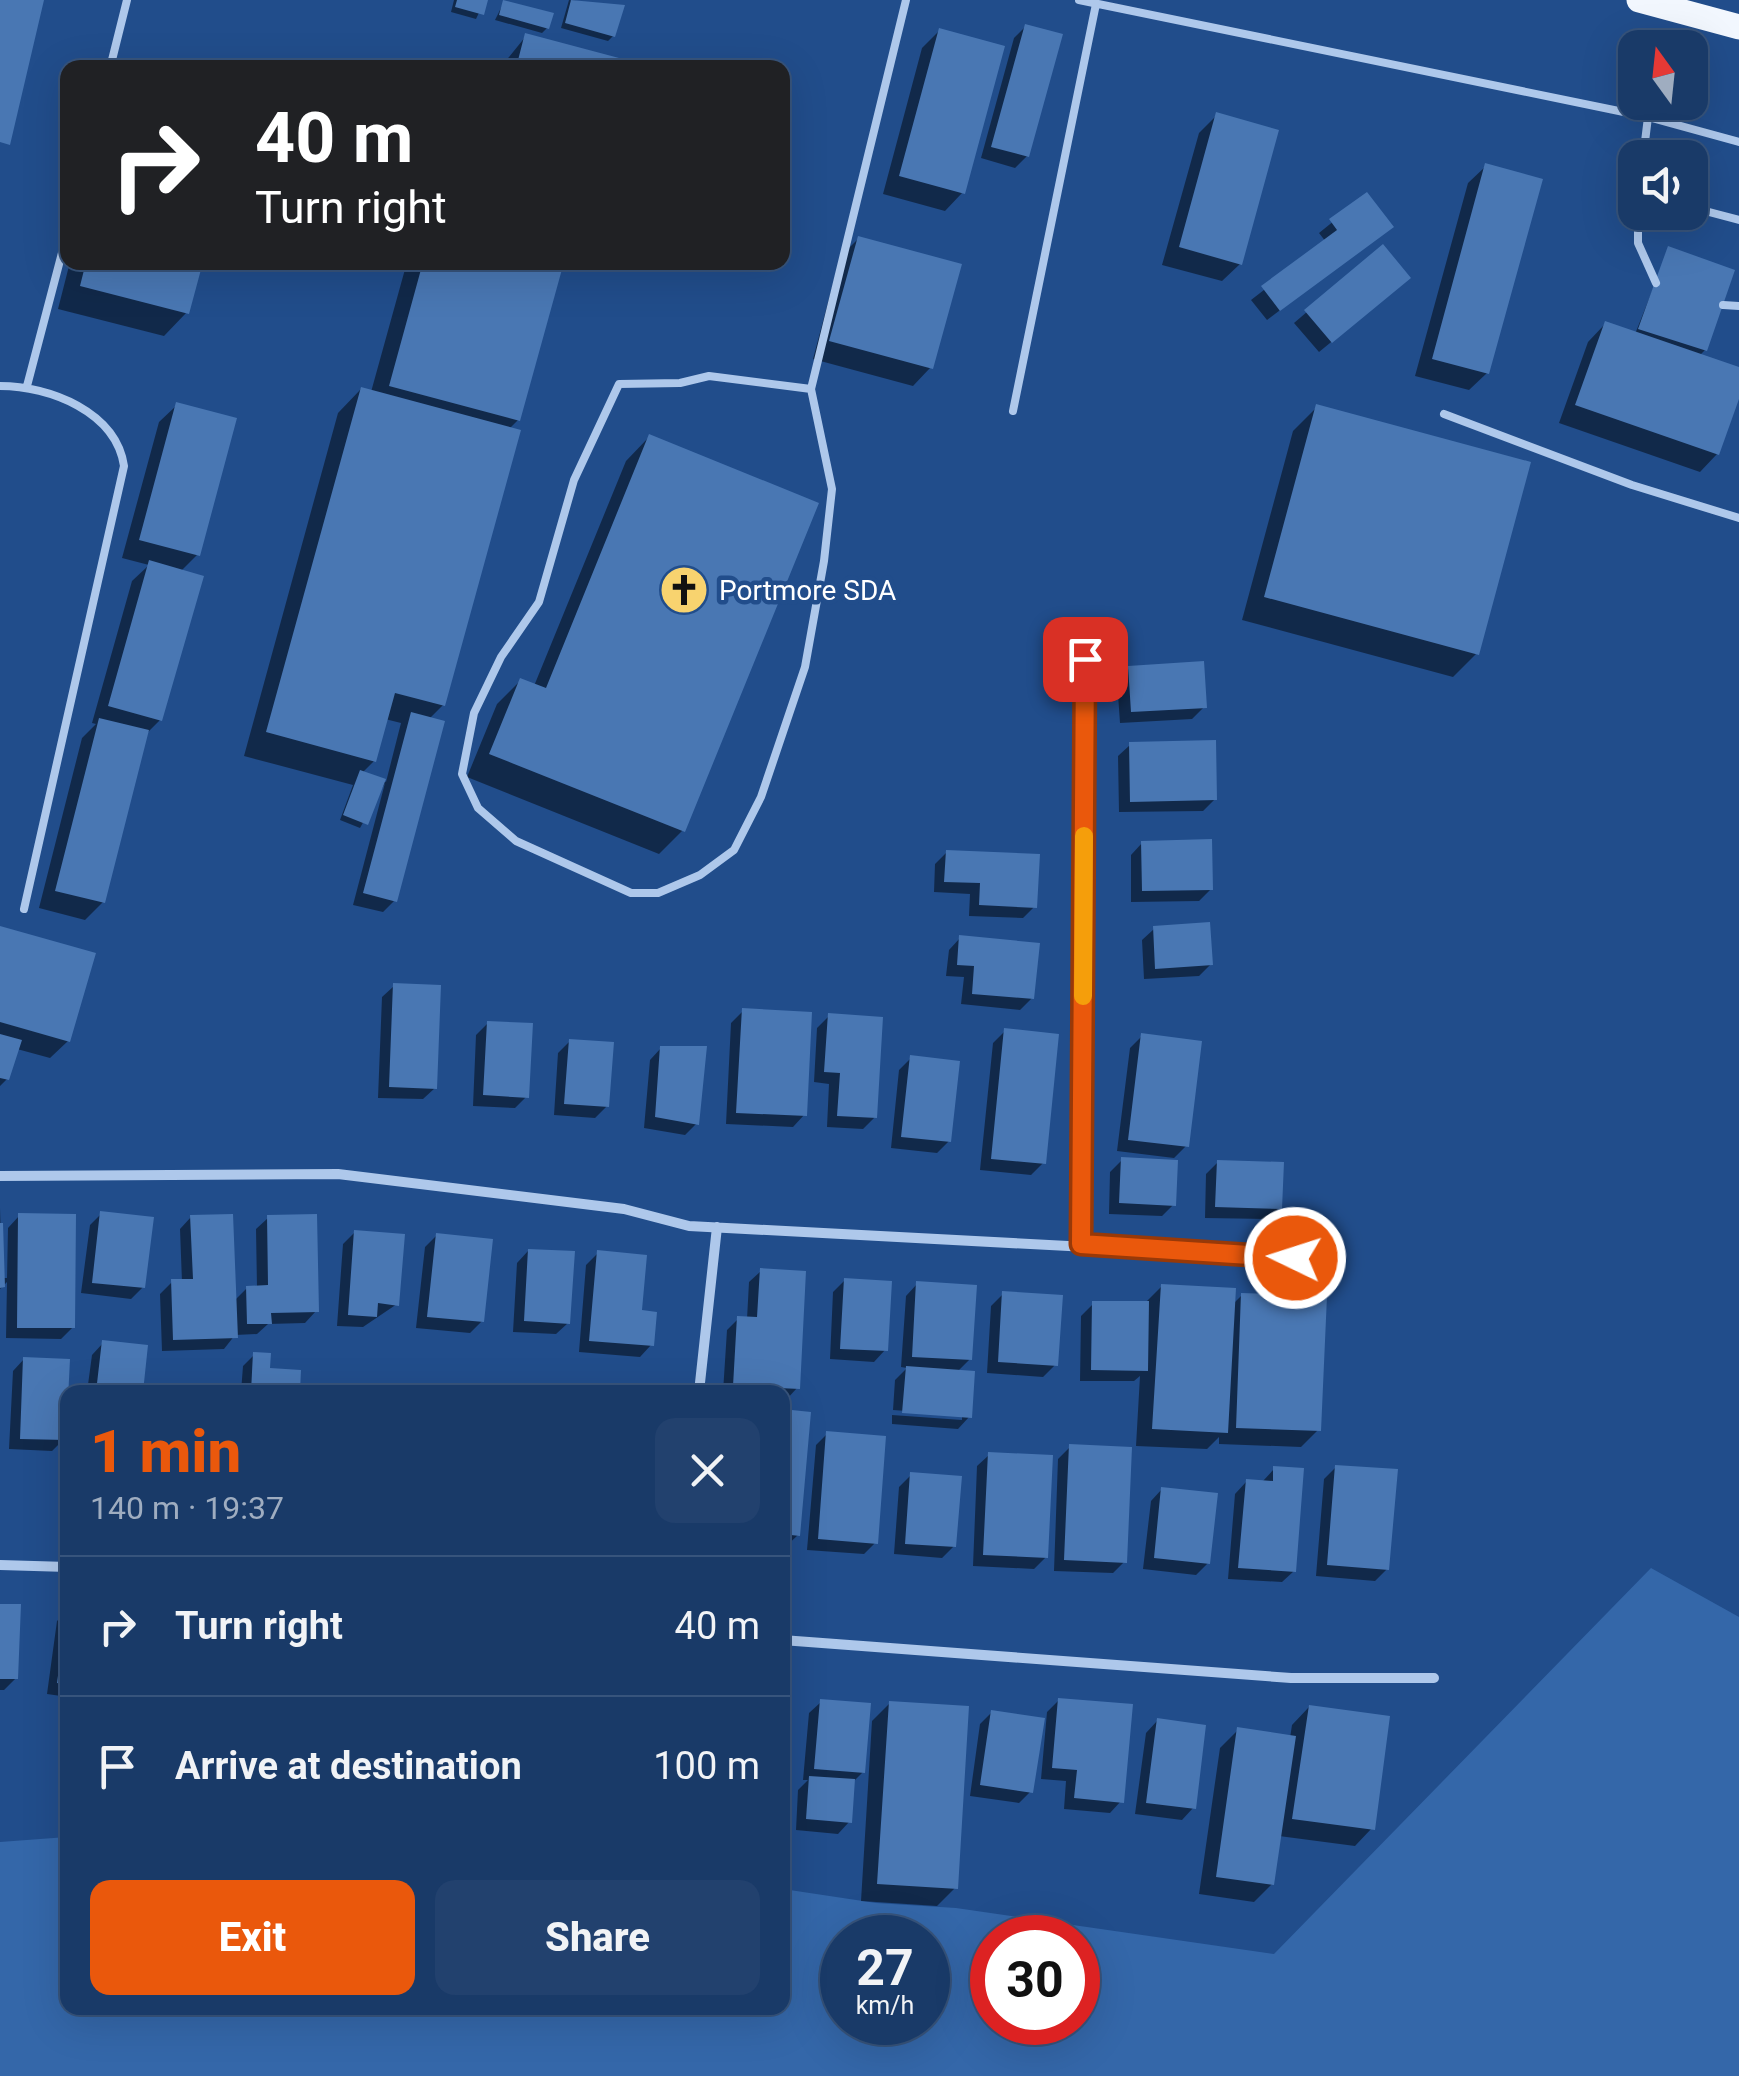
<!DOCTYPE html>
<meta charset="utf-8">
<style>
body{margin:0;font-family:Roboto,sans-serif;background:#22416e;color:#f1f3f6;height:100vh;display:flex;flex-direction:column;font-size:38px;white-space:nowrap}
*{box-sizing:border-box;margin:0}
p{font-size:32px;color:#9fadc0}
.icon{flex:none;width:55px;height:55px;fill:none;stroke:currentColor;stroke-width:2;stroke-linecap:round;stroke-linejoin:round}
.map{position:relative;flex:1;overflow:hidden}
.drawer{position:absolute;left:60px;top:1385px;width:730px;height:630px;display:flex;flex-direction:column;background:#193a68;border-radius:20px;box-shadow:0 10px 40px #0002,0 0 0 2px #37547c}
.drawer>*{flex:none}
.top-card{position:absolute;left:60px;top:60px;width:730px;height:210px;border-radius:20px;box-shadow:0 10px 40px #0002,0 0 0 2px #37547c;background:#202124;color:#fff;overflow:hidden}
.needle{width:65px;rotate:345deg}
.buttons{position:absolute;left:1618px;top:30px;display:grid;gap:20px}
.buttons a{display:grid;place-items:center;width:90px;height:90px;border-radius:20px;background:#193a68;box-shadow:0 10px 40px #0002,0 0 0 2px #37547c;font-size:50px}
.speed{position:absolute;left:820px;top:1915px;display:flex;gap:20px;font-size:50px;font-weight:700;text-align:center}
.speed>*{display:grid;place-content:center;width:130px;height:130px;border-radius:50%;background:#193a68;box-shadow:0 10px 40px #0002,0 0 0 2px #37547c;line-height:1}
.speed small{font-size:25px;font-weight:400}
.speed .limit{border:15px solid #d22;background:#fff;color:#111}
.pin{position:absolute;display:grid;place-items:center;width:85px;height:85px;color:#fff;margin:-42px;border-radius:20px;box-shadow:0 5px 15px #0006}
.me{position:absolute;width:110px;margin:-55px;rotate:274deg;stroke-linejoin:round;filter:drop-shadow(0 0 8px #0008)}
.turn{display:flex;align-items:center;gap:35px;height:210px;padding:0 30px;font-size:45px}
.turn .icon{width:130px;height:130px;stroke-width:2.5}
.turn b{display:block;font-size:70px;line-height:85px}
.round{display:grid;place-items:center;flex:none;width:105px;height:105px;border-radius:20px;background:#22416e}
.head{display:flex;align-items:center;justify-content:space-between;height:170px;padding:0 30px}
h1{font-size:60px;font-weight:800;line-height:75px;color:#ea580c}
.action{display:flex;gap:20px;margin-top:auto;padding:20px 30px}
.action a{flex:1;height:115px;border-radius:20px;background:#ea580c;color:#fff;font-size:40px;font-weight:800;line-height:115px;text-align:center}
.action a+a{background:#22416e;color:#f1f3f6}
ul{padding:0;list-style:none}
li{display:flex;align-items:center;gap:30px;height:140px;padding:0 30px;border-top:2px solid #37547c}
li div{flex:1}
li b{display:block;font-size:38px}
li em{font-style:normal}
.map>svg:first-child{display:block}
</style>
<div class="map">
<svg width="1739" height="2076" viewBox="0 0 1739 2076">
<rect width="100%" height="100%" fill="#214d8b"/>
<path fill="#3467a9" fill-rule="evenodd" d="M1651 1568 1739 1617V2076H0V1842L67 1837 68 2008H782L783 1889 876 1903 956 1908 1274 1954ZM842 1938H928V2022H842ZM992 1938H1078V2022H992Z"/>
<path fill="#0007" fill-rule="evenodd" d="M454 0H485L476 19 451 12Z
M569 0 622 7 613 36 608 41 561 28Z
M504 2 547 28 542 33 495 20Z
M1026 26 1027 156 1015 168 981 158 1014 38Z
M940 30 962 193 945 211 883 194 922 48Z
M526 36 614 68H500Z
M1217 115 1240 264 1222 281 1162 265 1199 133Z
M1486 166 1487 373 1469 390 1415 376 1468 183Z
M1366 195 1390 227 1267 320 1251 300 1326 242 1319 233Z
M858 239 930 368 913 386 813 359 840 257Z
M1383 247 1396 289 1319 352 1294 323Z
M1669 249 1705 350 1699 356 1739 370V392L1717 454 1700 472 1559 423 1588 342 1605 324 1635 334Z
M70 262H200L187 312 164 336 58 309Z
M407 262H561L518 420 509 429 443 705 429 719 394 901 383 912 353 905 385 783 360 828 340 820 353 785 244 756 338 413 361 389 371 392ZM385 719 401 723 386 782 362 773 374 761Z
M177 405 197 555 180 572 160 720 145 735 103 902 85 920 39 908 82 738 96 724 92 723 132 581 149 565 122 558 159 422Z
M1317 407 1477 653 1453 677 1242 620 1293 431Z
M649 437 683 830 659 854 467 777 497 704 520 681 534 686 626 461Z
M1129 669 1204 707 1192 719 1120 723 1117 680Z
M1130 745 1215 799 1203 811 1119 812 1118 756Z
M1142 843 1211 889 1199 901 1131 902V855Z
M947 852 1035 906 1023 918 969 916 970 894 934 892 935 864Z
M0 929 68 1041 50 1058 17 1049 7 1079 0 1086Z
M1154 929 1211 964 1199 976 1144 979 1142 940Z
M960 938 1032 998 1020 1010 961 1004 964 977 946 976 949 950Z
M394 986 435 1088 423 1099 378 1098 382 997Z
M743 1011 804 1115 793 1127 726 1124 731 1023Z
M829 1016 875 1117 863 1129 827 1127 829 1084 814 1082 817 1028Z
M488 1023 527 1096 515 1108 473 1106 476 1035Z
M1005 1031 1043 1163 1031 1175 980 1170 993 1043Z
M1142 1036 1186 1146 1174 1158 1117 1151 1130 1048Z
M570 1041 607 1106 595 1118 554 1115 558 1053Z
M661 1048 697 1123 685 1135 644 1128 650 1060Z
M911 1058 949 1141 937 1153 891 1148 899 1070Z
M1122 1160 1174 1204 1162 1216 1109 1214 1110 1172Z
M1218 1162 1279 1208 1268 1219 1205 1218 1206 1174Z
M0 1208 2 1278H7L8 1228 19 1216 73 1327 61 1339 6 1338 7 1282 0 1289Z
M101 1214 143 1287 131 1299 81 1293 90 1225Z
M191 1217 234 1301 247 1288H257L256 1229 268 1218 316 1311 305 1323 268 1324 257 1334 235 1335 224 1349 162 1351 160 1294 172 1282H182L180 1229Z
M355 1232 397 1304 363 1327 337 1326 343 1244Z
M437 1235 482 1321 470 1333 416 1328 425 1247Z
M528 1251 568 1323 556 1334 513 1332 517 1263Z
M598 1253 640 1312 651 1345 640 1357 579 1352 586 1265Z
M761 1271 797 1388 786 1400 782 1392H723L727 1330 738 1319H747L749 1282Z
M845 1280 885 1350 874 1362 830 1359 833 1292Z
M917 1284 970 1359 957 1372 969 1417 958 1429 892 1424V1415L962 1420V1415L893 1410 895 1380 907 1368 901 1367 906 1296Z
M1162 1286 1232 1305 1242 1295 1319 1429 1301 1447 1219 1444V1437L1207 1449 1136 1446 1140 1376 1134 1381H1080L1081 1316 1093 1304H1144Z
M1003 1294 1055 1365 1043 1377 987 1373 991 1306Z
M103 1343 146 1348 141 1392H87L92 1355Z
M254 1355 268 1370 298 1372 297 1392H241L243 1366Z
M24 1359 64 1439 52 1451 9 1449 13 1371Z
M782 1412 798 1535 782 1550Z
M827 1434 875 1543 864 1554 807 1550 816 1445Z
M1070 1447 1124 1562 1113 1573 1054 1571 1058 1459Z
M989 1455 1046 1557 1034 1569 973 1566 977 1466Z
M1336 1467 1387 1569 1375 1581 1316 1576 1324 1479Z
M1274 1469 1294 1571 1282 1582 1228 1579 1235 1494 1246 1482 1263 1481Z
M911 1475 954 1546 942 1558 894 1554 899 1487Z
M1162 1489 1208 1563 1196 1575 1143 1569 1151 1501Z
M0 1606 16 1678 4 1690H0Z
M68 1610V1697L47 1694 57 1621Z
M1058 1701 1121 1801 1110 1813 1064 1809 1066 1781 1041 1779 1047 1712Z
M821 1702 863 1772 853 1782 849 1822 838 1834 796 1830 798 1790 808 1780H803L809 1713Z
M890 1703 955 1888 937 1906 861 1901 872 1721Z
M1309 1707 1372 1828 1355 1846 1279 1836 1272 1884 1254 1902 1199 1894 1220 1748 1238 1730 1290 1738 1292 1725Z
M992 1712 1031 1791 1019 1803 970 1796 980 1724Z
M1157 1721 1193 1808 1182 1820 1135 1814 1146 1733Z"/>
<path fill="#4977b3" d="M0 0H44L10 145 0 142Z
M457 0H488L484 15 455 7Z
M503 0 554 13 549 29 499 15Z
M571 0 625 5 615 37 565 23Z
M1025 24 1063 34 1029 157 991 147Z
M939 28 1005 46 965 194 899 176Z
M525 33 619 58 617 68H516Z
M1216 112 1279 130 1242 265 1179 247Z
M1485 163 1543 179 1489 374 1432 359Z
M1367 192 1394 227 1280 311 1261 286 1337 230 1329 219Z
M858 236 962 264 933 369 829 341Z
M1383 244 1411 278 1332 343 1304 310Z
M1668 246 1735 270 1707 351 1638 329Z
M86 262H203L189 314 80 286Z
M423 262H564L520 421 389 386Z
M1605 321 1739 367V399L1719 455 1575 405Z
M361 387 521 430 445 706 395 693 376 762 266 732Z
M176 402 237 418 200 556 139 540Z
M1316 404 1531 462 1479 655 1264 597Z
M649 434 819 503 685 832 489 754 520 678 546 688Z
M149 560 204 576 162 721 108 706Z
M1204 661 1207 708 1131 712 1128 666Z
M411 712 445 721 397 902 363 893Z
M99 718 149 730 105 903 55 891Z
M1216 740 1217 800 1130 802 1129 742Z
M360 770 386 779 368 825 343 815Z
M1212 839 1213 890 1142 891 1141 841Z
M946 850 1040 854 1037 908 979 905 980 883 944 882Z
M1210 922 1213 965 1155 969 1153 926Z
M0 926 96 953 70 1042 0 1022Z
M959 935 1040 943 1034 999 972 994 974 966 957 965Z
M393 983 441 985 437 1089 389 1087Z
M742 1008 812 1012 807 1116 736 1113Z
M828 1013 883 1017 877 1118 837 1116 840 1073 824 1072Z
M487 1021 533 1023 529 1098 483 1095Z
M1004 1028 1059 1034 1046 1164 991 1159Z
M1141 1033 1202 1041 1189 1147 1128 1140Z
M0 1034 22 1040 9 1080 0 1078Z
M569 1039 614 1042 609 1107 564 1104Z
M660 1046H707L699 1125 655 1117Z
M910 1055 960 1061 951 1142 901 1137Z
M1121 1157 1178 1160 1176 1206 1119 1203Z
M1217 1160 1284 1162 1282 1209 1215 1207Z
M100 1211 154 1217 145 1288 92 1283Z
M18 1213 76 1214 75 1328H17Z
M233 1214 238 1338 173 1340 171 1279H193L190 1215Z
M317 1214 319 1312 271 1313 272 1324H247L246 1286 268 1285 267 1215Z
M0 1223H3L5 1287 0 1288Z
M354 1230 405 1234 399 1306 378 1303 377 1317 348 1315Z
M436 1233 493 1239 484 1322 427 1317Z
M528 1249 575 1251 570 1324 524 1321Z
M597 1250 647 1255 642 1310 657 1312 654 1346 589 1341Z
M760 1268 806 1271 800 1389 733 1386 737 1316 757 1317Z
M844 1278 892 1281 888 1351 840 1349Z
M916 1281 977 1285 972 1360 912 1357Z
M1161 1284 1236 1288 1228 1433 1152 1429Z
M1002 1291 1063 1295 1058 1366 998 1362Z
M1241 1293 1327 1296 1321 1431 1236 1428Z
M1092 1301H1149L1148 1371 1091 1370Z
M102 1340 148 1345 143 1392H96Z
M253 1352 271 1353 270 1368 301 1370 300 1392H251Z
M23 1357 70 1359 66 1440 20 1439Z
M906 1366 975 1371 972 1418 902 1413Z
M164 1385 216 1386 215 1392H164Z
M782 1409 811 1412 800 1536 782 1534Z
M826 1431 886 1436 878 1544 818 1539Z
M1069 1444 1132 1447 1127 1563 1064 1560Z
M988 1452 1053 1455 1048 1558 983 1555Z
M1335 1465 1398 1469 1389 1570 1327 1565Z
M1273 1466 1304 1468 1296 1572 1238 1568 1246 1479 1273 1481Z
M910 1472 962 1476 956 1547 905 1544Z
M1161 1487 1218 1493 1210 1564 1154 1558Z
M0 1604H21L18 1679H0Z
M65 1624H68V1685L57 1683Z
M1058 1698 1133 1704 1124 1803 1074 1798 1077 1770 1052 1768Z
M820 1699 871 1703 865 1773 814 1769Z
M889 1701 969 1706 958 1889 877 1884Z
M782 1703 792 1704 785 1752H782Z
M1309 1705 1390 1716 1375 1830 1292 1819Z
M991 1710 1045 1718 1033 1793 980 1785Z
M1157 1718 1206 1725 1196 1809 1146 1803Z
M1237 1727 1296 1736 1274 1885 1216 1877Z
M809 1776 855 1779 852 1823 806 1819Z"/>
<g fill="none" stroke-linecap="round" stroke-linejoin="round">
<path stroke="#aec8eb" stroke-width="8" d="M1079 0 1648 117 1739 142
M110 68 127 0
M1643 158 1648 117
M1690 207 1739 220
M1638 212V243L1656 283
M1723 305 1739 306
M0 386C50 386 116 412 124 466L24 909
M27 386 68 230
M811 389 709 376 680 383 619 384 574 480 539 602 501 657 474 713 462 774 478 808 516 841 631 893H658L700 875 734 850 761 797 805 667 824 561 832 489 811 389 906 0
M1013 411 1096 4
M1444 414 1632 485 1739 518"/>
<path stroke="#aec8eb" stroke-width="10" d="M0 1176 338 1174 624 1209 689 1226 1295 1258
M1081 1244 1085 659
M699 1392 717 1227
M0 1565 68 1567
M782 1640 1291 1678H1434"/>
<path stroke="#f2f7fe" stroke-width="25" d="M1639 0 1739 27"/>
</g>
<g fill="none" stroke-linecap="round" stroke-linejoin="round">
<g stroke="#983908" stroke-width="25">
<path id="route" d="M1085 659 1081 1244 1295 1258"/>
</g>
<use href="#route" stroke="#ea580c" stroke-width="18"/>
<path stroke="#f59e0b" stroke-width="18" d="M1083 996 1084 836"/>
</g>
<defs>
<g id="church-disc" transform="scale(2.5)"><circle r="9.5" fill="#f8d36f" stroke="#214d8b"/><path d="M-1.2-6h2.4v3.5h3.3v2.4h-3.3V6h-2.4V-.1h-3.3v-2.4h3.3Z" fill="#111"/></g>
</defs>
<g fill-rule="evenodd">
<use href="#church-disc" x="684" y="590"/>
</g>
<g text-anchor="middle" stroke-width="9" stroke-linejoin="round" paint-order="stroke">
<g font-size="28" fill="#fff" stroke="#214d8b" text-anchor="start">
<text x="719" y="600">Portmore SDA</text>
</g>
</g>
</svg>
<div class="buttons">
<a><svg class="needle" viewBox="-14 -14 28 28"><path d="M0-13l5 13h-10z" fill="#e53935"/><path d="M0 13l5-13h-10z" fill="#9fadc0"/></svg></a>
<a><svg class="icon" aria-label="sound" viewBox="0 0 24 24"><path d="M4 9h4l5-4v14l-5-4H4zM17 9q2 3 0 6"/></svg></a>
</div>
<div class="speed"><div>27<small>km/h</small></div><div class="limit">30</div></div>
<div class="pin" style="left:1085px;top:659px;background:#d93025"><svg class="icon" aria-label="arrive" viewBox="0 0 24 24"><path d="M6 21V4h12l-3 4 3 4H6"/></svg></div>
<svg class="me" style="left:1295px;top:1258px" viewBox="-20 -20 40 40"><circle r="17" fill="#ea580c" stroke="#fff" stroke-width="3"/><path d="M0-11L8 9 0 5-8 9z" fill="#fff"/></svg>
<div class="top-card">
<div class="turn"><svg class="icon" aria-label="right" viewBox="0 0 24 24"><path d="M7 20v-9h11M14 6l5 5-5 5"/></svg><div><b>40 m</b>Turn right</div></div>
</div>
<section class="drawer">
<div class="head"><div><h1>1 min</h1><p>140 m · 19:37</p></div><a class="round"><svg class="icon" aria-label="close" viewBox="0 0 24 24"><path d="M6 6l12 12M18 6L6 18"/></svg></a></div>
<ul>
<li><svg class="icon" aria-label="right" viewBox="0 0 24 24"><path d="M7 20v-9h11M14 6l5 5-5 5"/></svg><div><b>Turn right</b></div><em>40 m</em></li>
<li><svg class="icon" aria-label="arrive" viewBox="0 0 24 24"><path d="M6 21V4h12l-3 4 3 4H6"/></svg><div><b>Arrive at destination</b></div><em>100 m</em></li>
</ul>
<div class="action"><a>Exit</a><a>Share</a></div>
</section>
</div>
